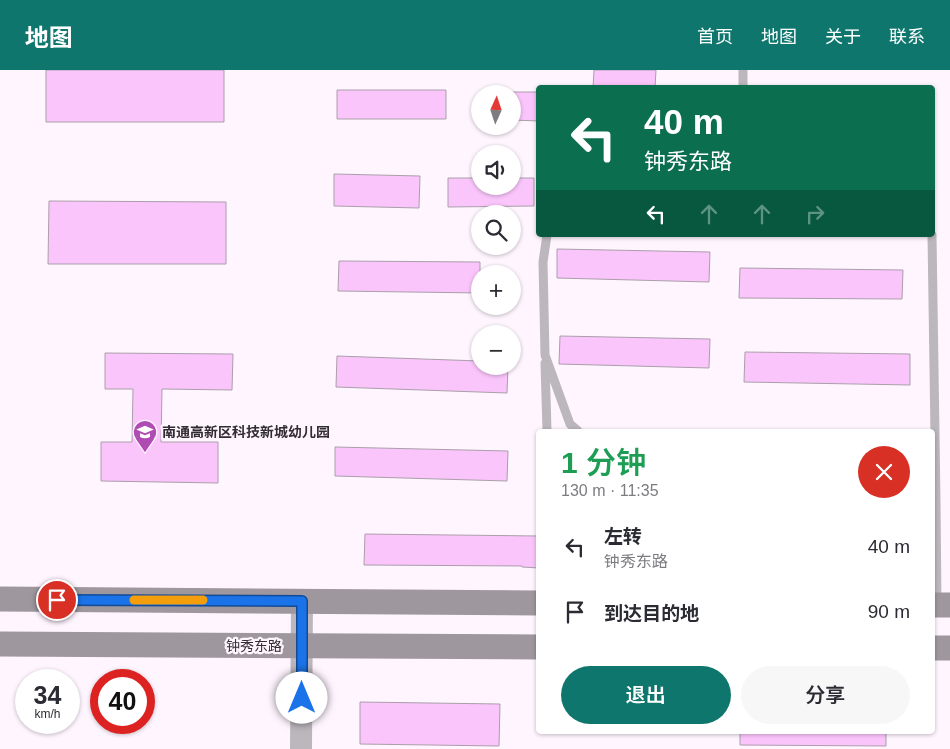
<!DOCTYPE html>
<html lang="zh">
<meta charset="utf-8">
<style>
body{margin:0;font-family:Arial,"Noto Sans SC",sans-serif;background:#f7f7f7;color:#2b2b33;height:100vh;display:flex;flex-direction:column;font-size:19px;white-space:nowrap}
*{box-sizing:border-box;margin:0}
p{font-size:16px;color:#7c7c81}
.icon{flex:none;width:28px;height:28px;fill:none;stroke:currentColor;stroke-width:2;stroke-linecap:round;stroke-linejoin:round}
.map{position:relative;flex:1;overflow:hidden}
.side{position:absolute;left:536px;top:359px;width:399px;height:305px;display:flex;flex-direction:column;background:#fff;border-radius:5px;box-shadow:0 1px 4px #0004}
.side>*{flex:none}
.top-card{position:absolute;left:536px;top:15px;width:399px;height:152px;border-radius:5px;box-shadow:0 1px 4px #0004;background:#0b6e4f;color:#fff;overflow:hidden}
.needle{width:32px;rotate:3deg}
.fabs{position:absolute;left:471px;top:15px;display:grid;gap:10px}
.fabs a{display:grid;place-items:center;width:50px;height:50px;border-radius:50%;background:#fff;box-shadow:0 1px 4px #0004;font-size:25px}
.speed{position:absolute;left:15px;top:599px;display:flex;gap:10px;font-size:25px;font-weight:700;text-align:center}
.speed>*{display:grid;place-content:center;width:65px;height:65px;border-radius:50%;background:#fff;box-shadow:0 1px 4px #0004;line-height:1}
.speed small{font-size:12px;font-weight:400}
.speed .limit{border:8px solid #d22;background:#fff;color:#111}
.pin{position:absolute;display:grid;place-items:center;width:42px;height:42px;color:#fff;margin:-21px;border:2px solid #fff;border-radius:50%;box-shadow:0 1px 5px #0007}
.me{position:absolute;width:55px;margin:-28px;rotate:0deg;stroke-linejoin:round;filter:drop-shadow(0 0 4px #0008)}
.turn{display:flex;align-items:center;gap:18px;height:105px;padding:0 25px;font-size:22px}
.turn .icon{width:65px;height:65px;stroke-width:2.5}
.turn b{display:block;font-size:35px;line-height:42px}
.lanes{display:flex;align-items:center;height:48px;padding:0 25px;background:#0003;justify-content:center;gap:25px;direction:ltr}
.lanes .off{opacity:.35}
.round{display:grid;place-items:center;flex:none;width:52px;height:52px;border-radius:26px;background:#f7f7f7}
.head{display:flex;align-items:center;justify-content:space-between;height:85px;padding:0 25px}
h1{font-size:30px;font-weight:600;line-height:38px;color:#1e9e55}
.action{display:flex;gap:10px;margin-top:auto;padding:10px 25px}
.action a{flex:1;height:58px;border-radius:30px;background:#0f766e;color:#fff;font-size:20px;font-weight:600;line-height:58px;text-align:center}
.action a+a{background:#f7f7f7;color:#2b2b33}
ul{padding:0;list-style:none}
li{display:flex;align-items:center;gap:15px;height:65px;padding:0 25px}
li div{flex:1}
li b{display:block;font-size:19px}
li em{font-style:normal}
header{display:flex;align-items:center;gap:30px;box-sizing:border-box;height:70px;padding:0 25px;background:#0f766e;color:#fff}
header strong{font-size:24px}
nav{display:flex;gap:28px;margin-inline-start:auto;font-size:18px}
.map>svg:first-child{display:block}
</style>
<header>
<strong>地图</strong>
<nav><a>首页</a><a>地图</a><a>关于</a><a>联系</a></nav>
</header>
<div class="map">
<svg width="950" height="679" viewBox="0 0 950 679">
<rect width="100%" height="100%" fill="#fff5ff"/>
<path fill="#fac5fb" stroke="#aa9faa" d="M46 0H224V52H46Z
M594 0H656L655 18H593Z
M337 20H446V49H337Z
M512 22H539V51L512 50Z
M334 104 420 106 419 138 334 136Z
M448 108H480V116H512V108H534V136L448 137Z
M49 131 226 132V194H48Z
M557 179 710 182 709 212 557 208Z
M339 191 480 192V223L338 221Z
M740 198 903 200 902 229 739 228Z
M560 266 710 269 709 298 559 294Z
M745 282 910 284V315L744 312Z
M105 283 233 284 232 320 162 319 161 372H218V413L101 411V372H132L133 319H105Z
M337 286 480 291V296H508L507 323 336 317Z
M335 377 508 381 507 411 335 406Z
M365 464 539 466V498L522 497V496L364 495Z
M360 632 500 634 499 676 360 674Z
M740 661H886V676L740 675Z"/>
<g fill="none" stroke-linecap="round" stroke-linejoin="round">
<path stroke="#bcb7bc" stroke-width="9" d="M743 18V0
M547 165 543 192 545 285 570 354 578 361
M932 165 936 431
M545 293 547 361
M932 430 936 431 937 535"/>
<path stroke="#bcb7bc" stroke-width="22" d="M301 679 302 531"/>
<path stroke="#9e979e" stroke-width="25" d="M0 529 539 533
M932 535H950
M0 574 539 577
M932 578H950"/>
</g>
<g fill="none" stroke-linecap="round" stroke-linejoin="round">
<g stroke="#114b97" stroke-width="12">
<path id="route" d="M57 530 302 531V628"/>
</g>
<use href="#route" stroke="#1a73e8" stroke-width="9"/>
<path stroke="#f59e0b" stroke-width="9" d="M134 530H203"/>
</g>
<defs>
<g id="school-pin" transform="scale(1.25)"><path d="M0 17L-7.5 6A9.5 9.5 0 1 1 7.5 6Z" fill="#af4cb3" stroke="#fff5ff"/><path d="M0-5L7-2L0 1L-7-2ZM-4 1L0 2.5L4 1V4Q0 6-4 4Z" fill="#fff"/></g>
</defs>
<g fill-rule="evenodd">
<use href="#school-pin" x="145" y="362"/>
</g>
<g text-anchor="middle" stroke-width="4.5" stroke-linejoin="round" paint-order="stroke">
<g font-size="14" font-weight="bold" fill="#312c31" stroke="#fff5ff" text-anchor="start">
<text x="162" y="367">南通高新区科技新城幼儿园</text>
</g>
<g font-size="14" fill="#312c31" stroke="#fff5ff">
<text x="254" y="581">钟秀东路</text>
</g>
</g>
</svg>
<div class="fabs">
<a><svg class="needle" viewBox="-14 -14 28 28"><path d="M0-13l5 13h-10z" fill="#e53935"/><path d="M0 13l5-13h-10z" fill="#7c7c81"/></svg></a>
<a><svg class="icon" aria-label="sound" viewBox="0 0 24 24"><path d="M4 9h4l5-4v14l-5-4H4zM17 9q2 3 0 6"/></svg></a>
<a><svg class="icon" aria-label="search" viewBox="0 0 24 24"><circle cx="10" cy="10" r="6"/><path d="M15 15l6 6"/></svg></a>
<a>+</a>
<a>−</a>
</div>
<div class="speed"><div>34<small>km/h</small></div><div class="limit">40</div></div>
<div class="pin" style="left:57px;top:530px;background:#d93025"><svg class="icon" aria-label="arrive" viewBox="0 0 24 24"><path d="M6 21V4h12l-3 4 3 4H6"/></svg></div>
<svg class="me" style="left:302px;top:628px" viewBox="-20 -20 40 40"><circle r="19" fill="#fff"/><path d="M0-13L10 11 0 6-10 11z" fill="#1a73e8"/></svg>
<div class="top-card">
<div class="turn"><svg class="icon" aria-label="left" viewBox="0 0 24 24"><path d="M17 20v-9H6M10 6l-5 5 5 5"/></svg><div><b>40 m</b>钟秀东路</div></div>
<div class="lanes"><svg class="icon" aria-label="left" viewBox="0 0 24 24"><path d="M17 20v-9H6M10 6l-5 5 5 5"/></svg><svg class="icon off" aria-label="ahead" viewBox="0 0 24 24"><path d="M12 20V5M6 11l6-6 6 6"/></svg><svg class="icon off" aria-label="ahead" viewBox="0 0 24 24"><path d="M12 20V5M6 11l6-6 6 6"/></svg><svg class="icon off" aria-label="right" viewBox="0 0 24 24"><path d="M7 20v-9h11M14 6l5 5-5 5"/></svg></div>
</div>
<section class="side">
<div class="head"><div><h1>1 分钟</h1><p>130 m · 11:35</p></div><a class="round" style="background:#d93025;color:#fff"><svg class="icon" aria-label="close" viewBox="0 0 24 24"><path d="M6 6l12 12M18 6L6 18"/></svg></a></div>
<ul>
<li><svg class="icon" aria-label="left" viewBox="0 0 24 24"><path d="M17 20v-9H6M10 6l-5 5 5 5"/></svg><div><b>左转</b><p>钟秀东路</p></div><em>40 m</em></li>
<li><svg class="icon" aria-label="arrive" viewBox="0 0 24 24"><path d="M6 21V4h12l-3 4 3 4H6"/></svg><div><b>到达目的地</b></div><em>90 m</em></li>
</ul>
<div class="action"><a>退出</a><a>分享</a></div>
</section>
</div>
